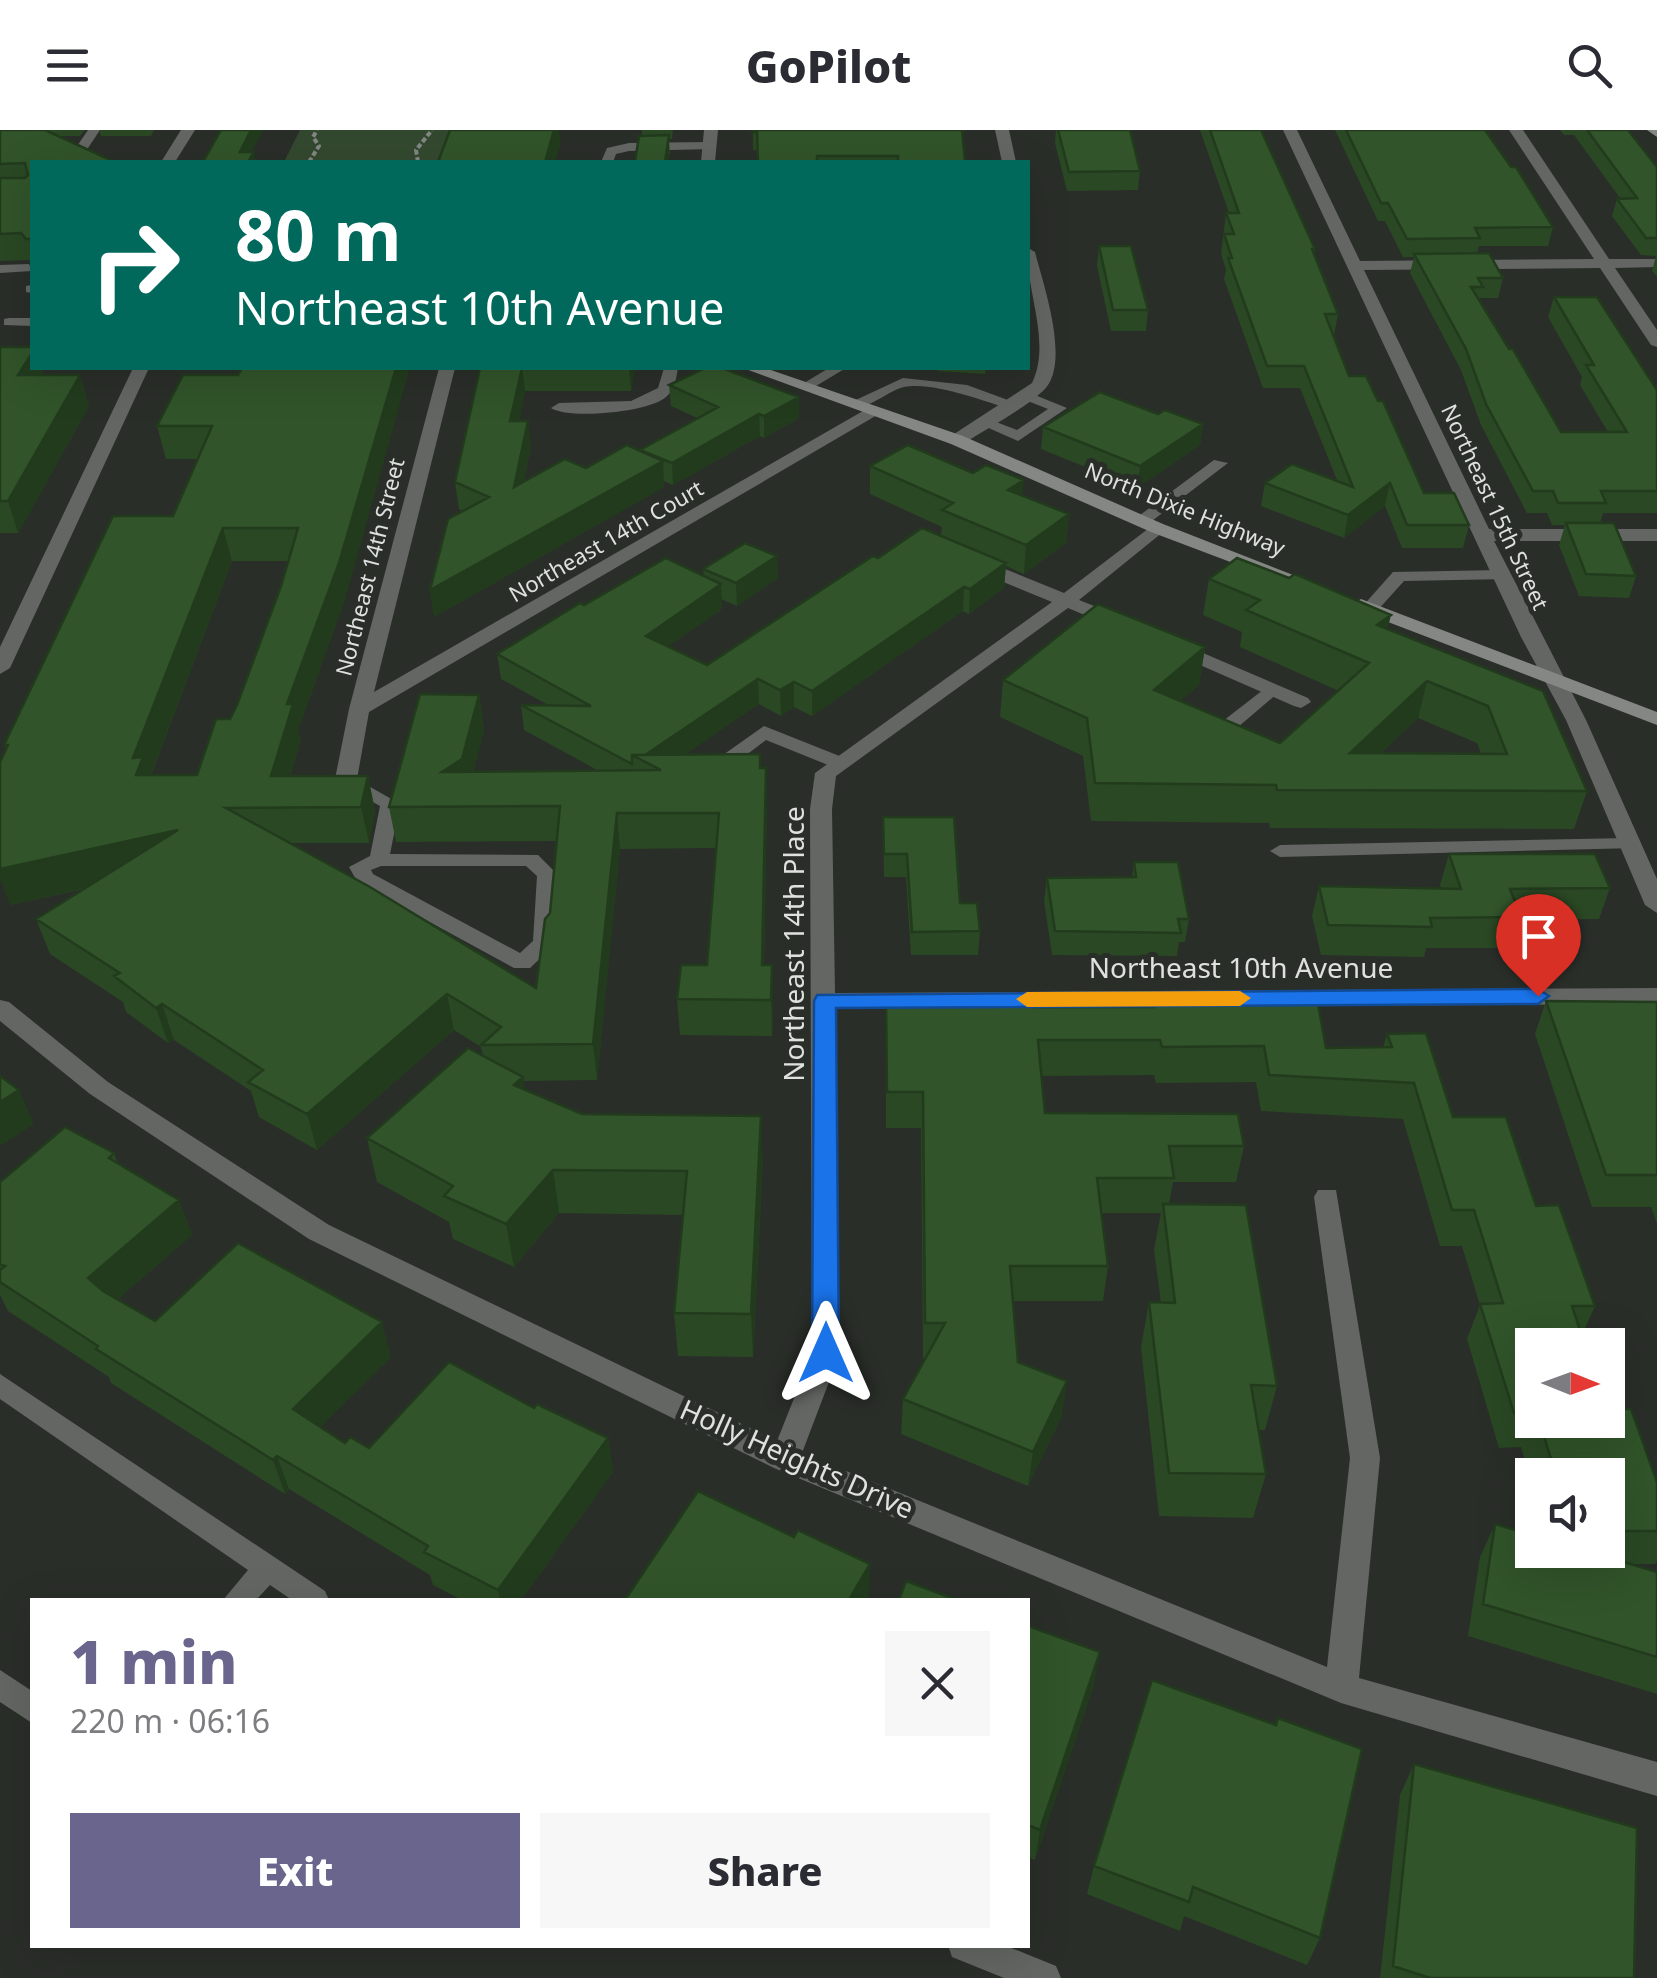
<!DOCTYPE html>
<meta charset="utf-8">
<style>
body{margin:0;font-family:"Noto Sans",sans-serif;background:#f7f7f7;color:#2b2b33;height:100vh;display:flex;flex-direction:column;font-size:38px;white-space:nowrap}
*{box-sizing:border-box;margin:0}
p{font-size:32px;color:#7c7c81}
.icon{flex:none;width:55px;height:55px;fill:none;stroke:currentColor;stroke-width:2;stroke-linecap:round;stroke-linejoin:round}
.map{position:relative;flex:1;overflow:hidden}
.details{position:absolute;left:30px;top:1468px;width:1000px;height:350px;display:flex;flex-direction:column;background:#fff;border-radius:0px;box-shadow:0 10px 40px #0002}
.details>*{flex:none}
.banner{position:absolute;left:30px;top:30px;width:1000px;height:210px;border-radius:0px;box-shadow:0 10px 40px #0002;background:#00695c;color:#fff;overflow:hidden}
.needle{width:65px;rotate:91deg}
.controls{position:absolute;left:1515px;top:1198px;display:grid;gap:20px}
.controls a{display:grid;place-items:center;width:110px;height:110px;border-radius:0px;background:#fff;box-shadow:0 10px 40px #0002;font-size:50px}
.pin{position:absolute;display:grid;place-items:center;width:85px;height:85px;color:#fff;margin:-102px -42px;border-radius:50% 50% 50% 0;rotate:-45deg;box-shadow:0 0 10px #0007}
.pin .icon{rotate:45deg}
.me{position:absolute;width:110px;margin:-55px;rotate:0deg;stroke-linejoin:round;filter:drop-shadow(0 0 8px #0008)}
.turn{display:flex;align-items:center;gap:35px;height:210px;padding:0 40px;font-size:45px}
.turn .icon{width:130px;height:130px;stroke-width:2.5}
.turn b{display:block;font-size:70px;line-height:85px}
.round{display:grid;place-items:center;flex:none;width:105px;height:105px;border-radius:0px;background:#f7f7f7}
.summary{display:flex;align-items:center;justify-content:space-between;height:170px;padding:0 40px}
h1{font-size:60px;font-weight:800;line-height:75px;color:#6a658c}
.button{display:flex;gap:20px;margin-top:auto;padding:20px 40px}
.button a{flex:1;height:115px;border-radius:0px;background:#6a658c;color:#fff;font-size:40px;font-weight:800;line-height:115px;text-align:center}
.button a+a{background:#f7f7f7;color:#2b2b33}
header{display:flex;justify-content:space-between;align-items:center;height:130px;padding:0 40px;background:#fff;font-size:45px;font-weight:800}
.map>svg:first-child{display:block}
</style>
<header><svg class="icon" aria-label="menu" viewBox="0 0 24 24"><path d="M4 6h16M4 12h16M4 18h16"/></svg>GoPilot<svg class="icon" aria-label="search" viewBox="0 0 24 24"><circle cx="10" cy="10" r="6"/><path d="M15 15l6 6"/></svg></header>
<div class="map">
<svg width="1657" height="1848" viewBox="0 0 1657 1848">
<rect width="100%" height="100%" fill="#2a2e29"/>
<path fill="#33492f" d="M300 0H459L447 32H284Z"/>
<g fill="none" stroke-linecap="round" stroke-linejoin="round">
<path stroke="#838783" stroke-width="4" stroke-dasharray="5 2.5" stroke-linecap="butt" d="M309 32 319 16 313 7 317 0
M418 32 416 20 432 0"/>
<path fill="#646664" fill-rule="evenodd" d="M88 0H100L82 27 88 32H74L69 28Z
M709 12 715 16 713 19 629 21 616 24 613 32H601L607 18 629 13Z
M0 135 29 134 32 141 0 143Z
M32 155V163L26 162V156Z
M9 188H32V196L4 195V189Z
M664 238H678C676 249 675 259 666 267 650 282 569 290 551 278L559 273 631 271 658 258Z
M829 238H846L811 259 799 256Z
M903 248 967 255 1019 274 1011 279C983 271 933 251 904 257 886 261 864 285 847 274Z
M1025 261 1067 278 1018 311 975 292 983 287 1017 300 1048 279 1020 268V262Z
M1214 330 1228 333 1148 394H1136V388Z
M1502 440 1511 445 1508 449 1404 451 1376 482H1364L1361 478 1393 442Z
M1272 553 1281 559 1278 563 1224 609H1210V601Z
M764 596 847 629 850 633 840 639 833 637 766 610 720 645H706L703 641 706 637Z
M346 643 400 674 390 724 538 725 557 744 551 818 530 838H514L358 753 349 737 370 726 380 676 339 653 336 649 339 645ZM381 736H526L537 746 533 811 520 823 373 744 371 740Z
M1630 708 1640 714 1637 718 1280 727 1270 721 1280 715Z
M0 1244 325 1461 329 1470H292L270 1455 256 1470H223L248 1440 0 1269Z
M0 1540 32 1561V1593L0 1572Z
M948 1815H1004L1056 1836 1061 1848H1004L952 1827Z"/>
<path fill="#646664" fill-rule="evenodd" d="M181 0H195L175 32H161Z
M704 0H718L715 32H701Z
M995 0H1009L1016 32H1002Z
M1283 0H1297L1360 131 1594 129 1509 0H1523L1609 129H1657V137L1615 138 1657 200V217L1651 215 1600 138 1364 140 1489 399H1657V411H1494L1586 590 1657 749V783L1645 775 1566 590 1521 507Z
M1028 118 1035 122C1043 154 1072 235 1043 261 1021 281 989 297 963 314H951V306L1032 253C1052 212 1025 161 1028 118Z
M133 238H149L10 538 0 544V517Z
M439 238H455L374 562 870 277 884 281 369 582 357 649 346 656 335 649 349 579Z
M1157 392 1166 398 1163 402 1079 470 1127 489V497H1113L1068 478 836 646 832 679 835 863 1657 858V874L835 879 840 1223 802 1323 1327 1537 1350 1328 1314 1067 1318 1060H1336L1380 1328 1359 1548 1657 1632V1666L1341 1573 774 1338 309 1109 90 964 0 891V870L9 872 108 952 329 1095 777 1311 812 1223 810 679 815 643 1052 472 969 438V430H983L1064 463Z
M1175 511 1308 568 1311 572 1301 578 1294 576 1168 521V513Z"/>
<path fill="#848783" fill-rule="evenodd" d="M1647 0H1657V7Z
M743 238H765L963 306 1163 394 1329 459 1319 465 1312 463 1151 402 951 314Z
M1361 469 1657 582V595L1354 479 1351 475Z"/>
</g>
<path fill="#2a4824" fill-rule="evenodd" d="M0 0H85L80 6H58L32 32V134L29 130 0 131Z
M99 0H154L151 6H101Z
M642 0H673L672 9H669L670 24 642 6Z
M753 0H964L962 6 965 32H758V20H753Z
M1056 0H1130L1140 41 1138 60 1067 61 1055 13Z
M1200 0H1261L1315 119 1314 125 1338 184 1334 205 1349 246 1424 363 1469 395 1463 418H1402L1385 376 1344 408 1261 376 1265 353 1337 350 1300 258H1263L1224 149 1226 140 1221 124 1226 83H1229Z
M1335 0H1485L1553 97 1548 116H1479L1477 123 1503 148 1498 168H1480L1479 171 1561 302H1608L1580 255 1582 247 1548 187 1554 167 1657 260V383H1603L1600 393 1636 446 1629 468 1579 466 1559 415 1565 395H1552L1547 383H1527L1481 295 1461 240 1410 143 1414 127H1403L1385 91H1378Z
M1560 0H1628L1657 37V147L1652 141 1656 126 1641 125 1612 86 1617 69 1620 68 1574 5H1564Z
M1099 116 1148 180 1146 201H1111L1097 136Z
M0 217 45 245H80L89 276 18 403H0Z
M480 238H635L631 261H525L519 291 531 317 524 351 586 338 640 321 697 288 671 276 669 255 799 288 764 308 760 306 673 355 664 351V357L434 487 430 460 463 381 459 379 455 352Z
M938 238H986L985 244 938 241Z
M238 245 346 466 298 600 301 609 290 646H368L375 681 369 713H290L536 858 550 783 557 711 396 712 389 677 479 565 484 600 473 642 599 641 524 600 521 575H548L501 549 497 524 584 475 704 446 703 439 777 426 778 448 737 476 721 469 722 479 668 516 707 535 878 428 941 406 942 397 870 364V336L1022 366 1069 384 1066 413 1024 444 1006 436 1004 458 969 484 963 481 812 586 794 577 781 586 759 574 685 624 766 638 767 673 764 835 773 871 772 906 680 905 677 869 707 835 716 718 620 719 597 950 523 951 525 960 582 984 763 1030 753 1227 678 1226 674 1183 683 1085 559 1083 514 1137 453 1109 449 1092 377 1052 367 1008 483 926 481 917 454 900 317 1020 259 987 251 961 174 910 168 913 126 882 123 872 50 824 36 789 84 759 10 775 6 620 4 615 173 386 198 329H166L157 296ZM232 431H289L281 456 237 575 197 645H151Z
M1158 284 1203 294 1200 315 1137 358 1041 319 1043 297Z
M1209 449 1387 499 1543 561 1587 661 1574 699 1270 698 1269 693 1091 691 1083 626 1000 587 1003 550 1205 517 1199 555 1180 571 1280 613 1339 561 1240 517 1242 502 1203 485ZM1418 588 1477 613 1481 623H1381Z
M883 687 960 773 980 801 978 825H911L906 747H884Z
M1449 724 1610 758 1599 789H1520L1511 818H1426L1424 827 1321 825 1312 786 1319 756 1441 758 1440 755Z
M1134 732 1189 789 1185 812H1179L1177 826 1052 825 1044 771 1047 748 1132 747Z
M886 870 1035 877H1151L1153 870 1326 918H1383L1387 904 1453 987 1536 1076 1595 1176 1582 1205 1532 1215V1290H1608L1657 1352V1431L1655 1434H1632L1657 1442V1564L1468 1506 1480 1427 1495 1394 1532 1420H1608V1345H1532V1354L1521 1317 1499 1318 1467 1209 1480 1175 1462 1116H1440L1403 989 1261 981 1256 952 1156 953 1154 945 1041 946 1045 983 1244 1016 1236 1052H1173L1169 1074 1277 1256 1265 1300H1258L1266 1344 1253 1388 1159 1386 1141 1217 1149 1172 1161 1173 1154 1120 1161 1083H1102L1108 1136 1103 1171H1013L1018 1232 1062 1286 1028 1356 901 1304 903 1269 926 1228H923L921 998H886Z
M1546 871 1657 872V1094L1651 1077H1592L1535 904Z
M114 1023 118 1034 179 1070 192 1105 118 1169 155 1191 391 1227 320 1297 345 1313 369 1318 534 1278 608 1308 613 1342 521 1470H462L433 1455 430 1445 289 1359 285 1364 111 1253 109 1247 8 1181 0 1165V1052Z
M1028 1496 1094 1554 1035 1730 1028 1727Z
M1152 1550 1320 1808 1307 1835 1184 1786 1180 1801 1087 1764 1094 1736Z
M1414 1634 1634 1848H1380L1400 1665Z"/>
<path fill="#223b1d" d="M251 0H263L247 32 240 22Z
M554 0H559L561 13 555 32H545Z
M669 5V32H665Z
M254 22 256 32H248Z
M32 223V238H42L45 247 18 245Z
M396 238H410L346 466 298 600 301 609 280 678 271 646 287 574Z
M522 238 525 261 514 317 510 291Z
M629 238H635L631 261Z
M80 245 89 276 18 403 8 371Z
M799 267V288L764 308V286Z
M759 284 760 306 673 355 672 333Z
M528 291 531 317 517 384 514 357Z
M1203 294 1200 315 1137 358 1140 336Z
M663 331 664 357 434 487 430 460Z
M1024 350 1021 378 1008 360Z
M1390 353 1385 376 1344 408 1348 385Z
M1069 384 1066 413 1024 444 1026 415Z
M223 398 232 431 149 649 136 645 133 628Z
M777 426 778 448 737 476 736 453Z
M1006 433 1004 458 969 484 970 459Z
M721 454 722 479 648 530 646 506Z
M964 457 963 481 812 586V561Z
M1391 485 1382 522 1377 495Z
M1205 517 1199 555 1148 598 1154 560Z
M758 549 759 574 661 641 639 629Z
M1427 551 1418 588 1341 661 1350 623Z
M794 552V577L781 586 780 560Z
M479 565 484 600 468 664 442 642Z
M766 638 767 673 763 871 762 835Z
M368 646 375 681 369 713 361 677Z
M617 683 620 719 597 950 593 914Z
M178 700 188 735 10 775 0 749V739Z
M772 835 773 871 772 906 771 870Z
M447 864 454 900 317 1020 307 984Z
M162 874 174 910 168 913 156 878Z
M523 947 530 990 514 955Z
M19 960 34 994 0 1016V972Z
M761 986 763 1030 753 1227 751 1184Z
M553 1040 559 1083 514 1137 506 1094Z
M179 1070 192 1105 102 1183 88 1148Z
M382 1192 391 1227 304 1313 293 1279Z
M1067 1251 1062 1286 1028 1356 1033 1322Z
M608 1308 613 1342 521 1470H500L498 1460Z
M277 1326 289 1359 285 1364 273 1330Z
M870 1434 869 1466 867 1470H849Z
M1100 1522 1094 1554 1035 1730 1040 1700Z"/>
<path fill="#31542a" stroke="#223b1d" stroke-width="2.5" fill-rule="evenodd" d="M0 0H45L115 32H32V109H26L21 103 0 104V48H25L28 45 25 33 0 34Z
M221 0H251L240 22H254L248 32H203Z
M450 0H554L545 32H438Z
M753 0H962L965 32H898V26H817V32H758L757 2H752Z
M1058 0H1130L1140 41 1069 42Z
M1210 0H1261L1315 119H1312L1338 184H1325L1349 246H1366L1378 271H1383L1424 363H1454L1469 395H1407L1390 353 1348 385 1265 353 1292 334 1353 357 1304 236H1267L1228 128H1232L1224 104H1234L1226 83H1239Z
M1346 0H1485L1511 37H1516L1553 97 1475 98 1480 108 1407 109 1388 73H1381Z
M1587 0H1628L1657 37V108H1646L1617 69 1637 68Z
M669 5 665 32H635L639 6Z
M1099 116H1131L1148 180H1113Z
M1489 123 1503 148H1478L1483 157H1471L1509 219H1513L1561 302H1627L1586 235H1594L1554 167H1597L1657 260V361H1601L1606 373H1558L1553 361H1533L1486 274 1466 219 1414 124Z
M0 217H32V223L18 245H80L8 371H0Z
M242 238H396L339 433 287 574H293L271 646H368L361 677 226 678 370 757 536 858 545 789 550 783 560 676 389 677 420 564 479 565 462 629 442 642 661 640 632 625 760 624V638H766L762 835H772L771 870 677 869 681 835H707L719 683H617L593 914 481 915 501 897 447 864 307 984 248 952 263 940 162 874 156 878 114 846 120 843 36 789 178 700 0 739V632L8 615H4L113 386H173L212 296H157L183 245H238ZM223 398H298L281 456 237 575 230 589H216L197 645H136L143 627 133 628Z
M480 238H522L510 291H528L514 357 565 329 586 338 627 315 663 331 430 460 448 389 489 367 455 352Z
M705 238H722L799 267 764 286 759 284 672 333 640 320 718 277 669 255Z
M1100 262 1158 284 1165 280 1203 294 1140 336 1043 297Z
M908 315 973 343 986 335 1024 350 1008 360 1069 384 1026 415 942 380 953 373 870 336Z
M1566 393H1614L1636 446 1586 444Z
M922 398 1006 433 970 459 964 457 812 561 794 552 780 560 758 549 645 625H632V634L521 575 591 576 497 524 580 473 584 475 666 428 721 454 646 506 707 535 873 426 878 428Z
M745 413 777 426 736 453 703 439Z
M1237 428 1289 448 1295 444 1391 485 1377 495 1543 561 1587 661 1277 660 1276 655 1095 653 1087 588 1003 550 1098 474 1205 517 1154 560 1280 613 1369 533 1246 480 1260 470 1209 449ZM1427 551 1488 576 1507 624 1350 623Z
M883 687H954L960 773H977L980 801 912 802 907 724H884Z
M1449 724H1595L1610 758 1510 759 1521 787 1430 788 1432 797 1328 795 1319 756 1461 759Z
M1134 732H1178L1189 789H1178L1181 803 1055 801 1047 748 1136 747Z
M886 870 1035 871V877H1154L1153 870 1318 874 1326 918 1392 917 1387 904 1426 903 1453 987H1506L1536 1076 1559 1075 1595 1176H1572L1585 1215H1532V1283H1514L1480 1174 1503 1173 1474 1080H1452L1414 953 1269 945 1264 916 1162 917 1160 910H1038L1045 983 1238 984 1244 1016H1169L1174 1048H1097L1108 1136H1010L1018 1232 1067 1251 1033 1322 903 1269 945 1193H925L923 962H887Z
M1546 871 1657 872V1045H1606Z
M468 918 523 947 514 955 582 984 761 986 751 1184 674 1183 687 1041 553 1040 506 1094 444 1066 453 1056 367 1008Z
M0 946 19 960 0 972Z
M65 997 114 1023 109 1028 179 1070 88 1148 103 1161 155 1191 238 1113 382 1192 293 1279 345 1313 350 1307 369 1318 449 1232 534 1278 537 1274 608 1308 498 1460 424 1422 428 1416 277 1326 273 1330 96 1219 98 1216 0 1152V1140L5 1136 0 1134V1052Z
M1163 1074 1246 1075 1277 1256 1251 1255 1266 1344 1169 1343 1149 1172 1175 1173Z
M1608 1279H1631L1657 1352V1401H1608V1345H1556L1539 1290H1608Z
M698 1361 794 1407 798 1400 870 1434 849 1470H625Z
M1495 1394 1532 1405V1420H1584L1657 1442V1527L1483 1474Z
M906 1451 957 1470H899Z
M1028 1496 1100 1522 1040 1700 1028 1695Z
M1152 1550 1276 1595 1278 1588 1362 1619 1320 1808 1193 1757 1189 1772 1094 1736Z
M1414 1634 1637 1698 1634 1848H1430L1393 1836Z"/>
<path fill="#1a73e8" stroke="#114b97" stroke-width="2.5" d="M1538 859 1549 866 1538 874 836 878 839 1223 835 1231 826 1234 816 1231 812 1223 814 871 817 865Z"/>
<path fill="#f59e0b" d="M1240 861 1251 868 1240 876 1027 877 1016 869 1027 862Z"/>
<g text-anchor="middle" stroke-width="10" stroke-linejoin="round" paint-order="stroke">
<g font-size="22" fill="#dee1de" stroke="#2a2e29">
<text transform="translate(1495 377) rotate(65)" y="8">Northeast 15th Street</text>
<text transform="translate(1185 379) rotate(22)" y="8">North Dixie Highway</text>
<text transform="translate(606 411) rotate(-30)" y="8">Northeast 14th Court</text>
<text transform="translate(370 437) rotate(-76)" y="8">Northeast 14th Street</text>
</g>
<g font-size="28" fill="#dee1de" stroke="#2a2e29">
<text transform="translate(794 814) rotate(-90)" y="10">Northeast 14th Place</text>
<text x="1241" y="848">Northeast 10th Avenue</text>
<text transform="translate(797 1329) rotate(24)" y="10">Holly Heights Drive</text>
</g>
</g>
</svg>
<div class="controls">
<a><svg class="needle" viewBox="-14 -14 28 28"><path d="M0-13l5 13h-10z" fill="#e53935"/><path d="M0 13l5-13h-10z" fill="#7c7c81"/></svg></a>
<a><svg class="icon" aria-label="sound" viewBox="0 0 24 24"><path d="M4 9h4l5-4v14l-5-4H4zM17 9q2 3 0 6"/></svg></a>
</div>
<div class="pin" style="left:1538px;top:866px;background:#d93025"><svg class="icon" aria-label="arrive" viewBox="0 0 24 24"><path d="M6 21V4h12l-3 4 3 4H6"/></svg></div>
<svg class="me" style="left:826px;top:1223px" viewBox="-20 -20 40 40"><path d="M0-17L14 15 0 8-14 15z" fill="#1a73e8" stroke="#fff" stroke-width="4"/></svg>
<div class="banner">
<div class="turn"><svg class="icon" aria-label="right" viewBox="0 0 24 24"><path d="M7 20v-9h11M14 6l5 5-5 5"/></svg><div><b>80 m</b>Northeast 10th Avenue</div></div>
</div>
<section class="details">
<div class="summary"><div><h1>1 min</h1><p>220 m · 06:16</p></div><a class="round"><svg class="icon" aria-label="close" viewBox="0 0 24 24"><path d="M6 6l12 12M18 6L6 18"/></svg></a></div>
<div class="button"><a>Exit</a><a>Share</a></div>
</section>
</div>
